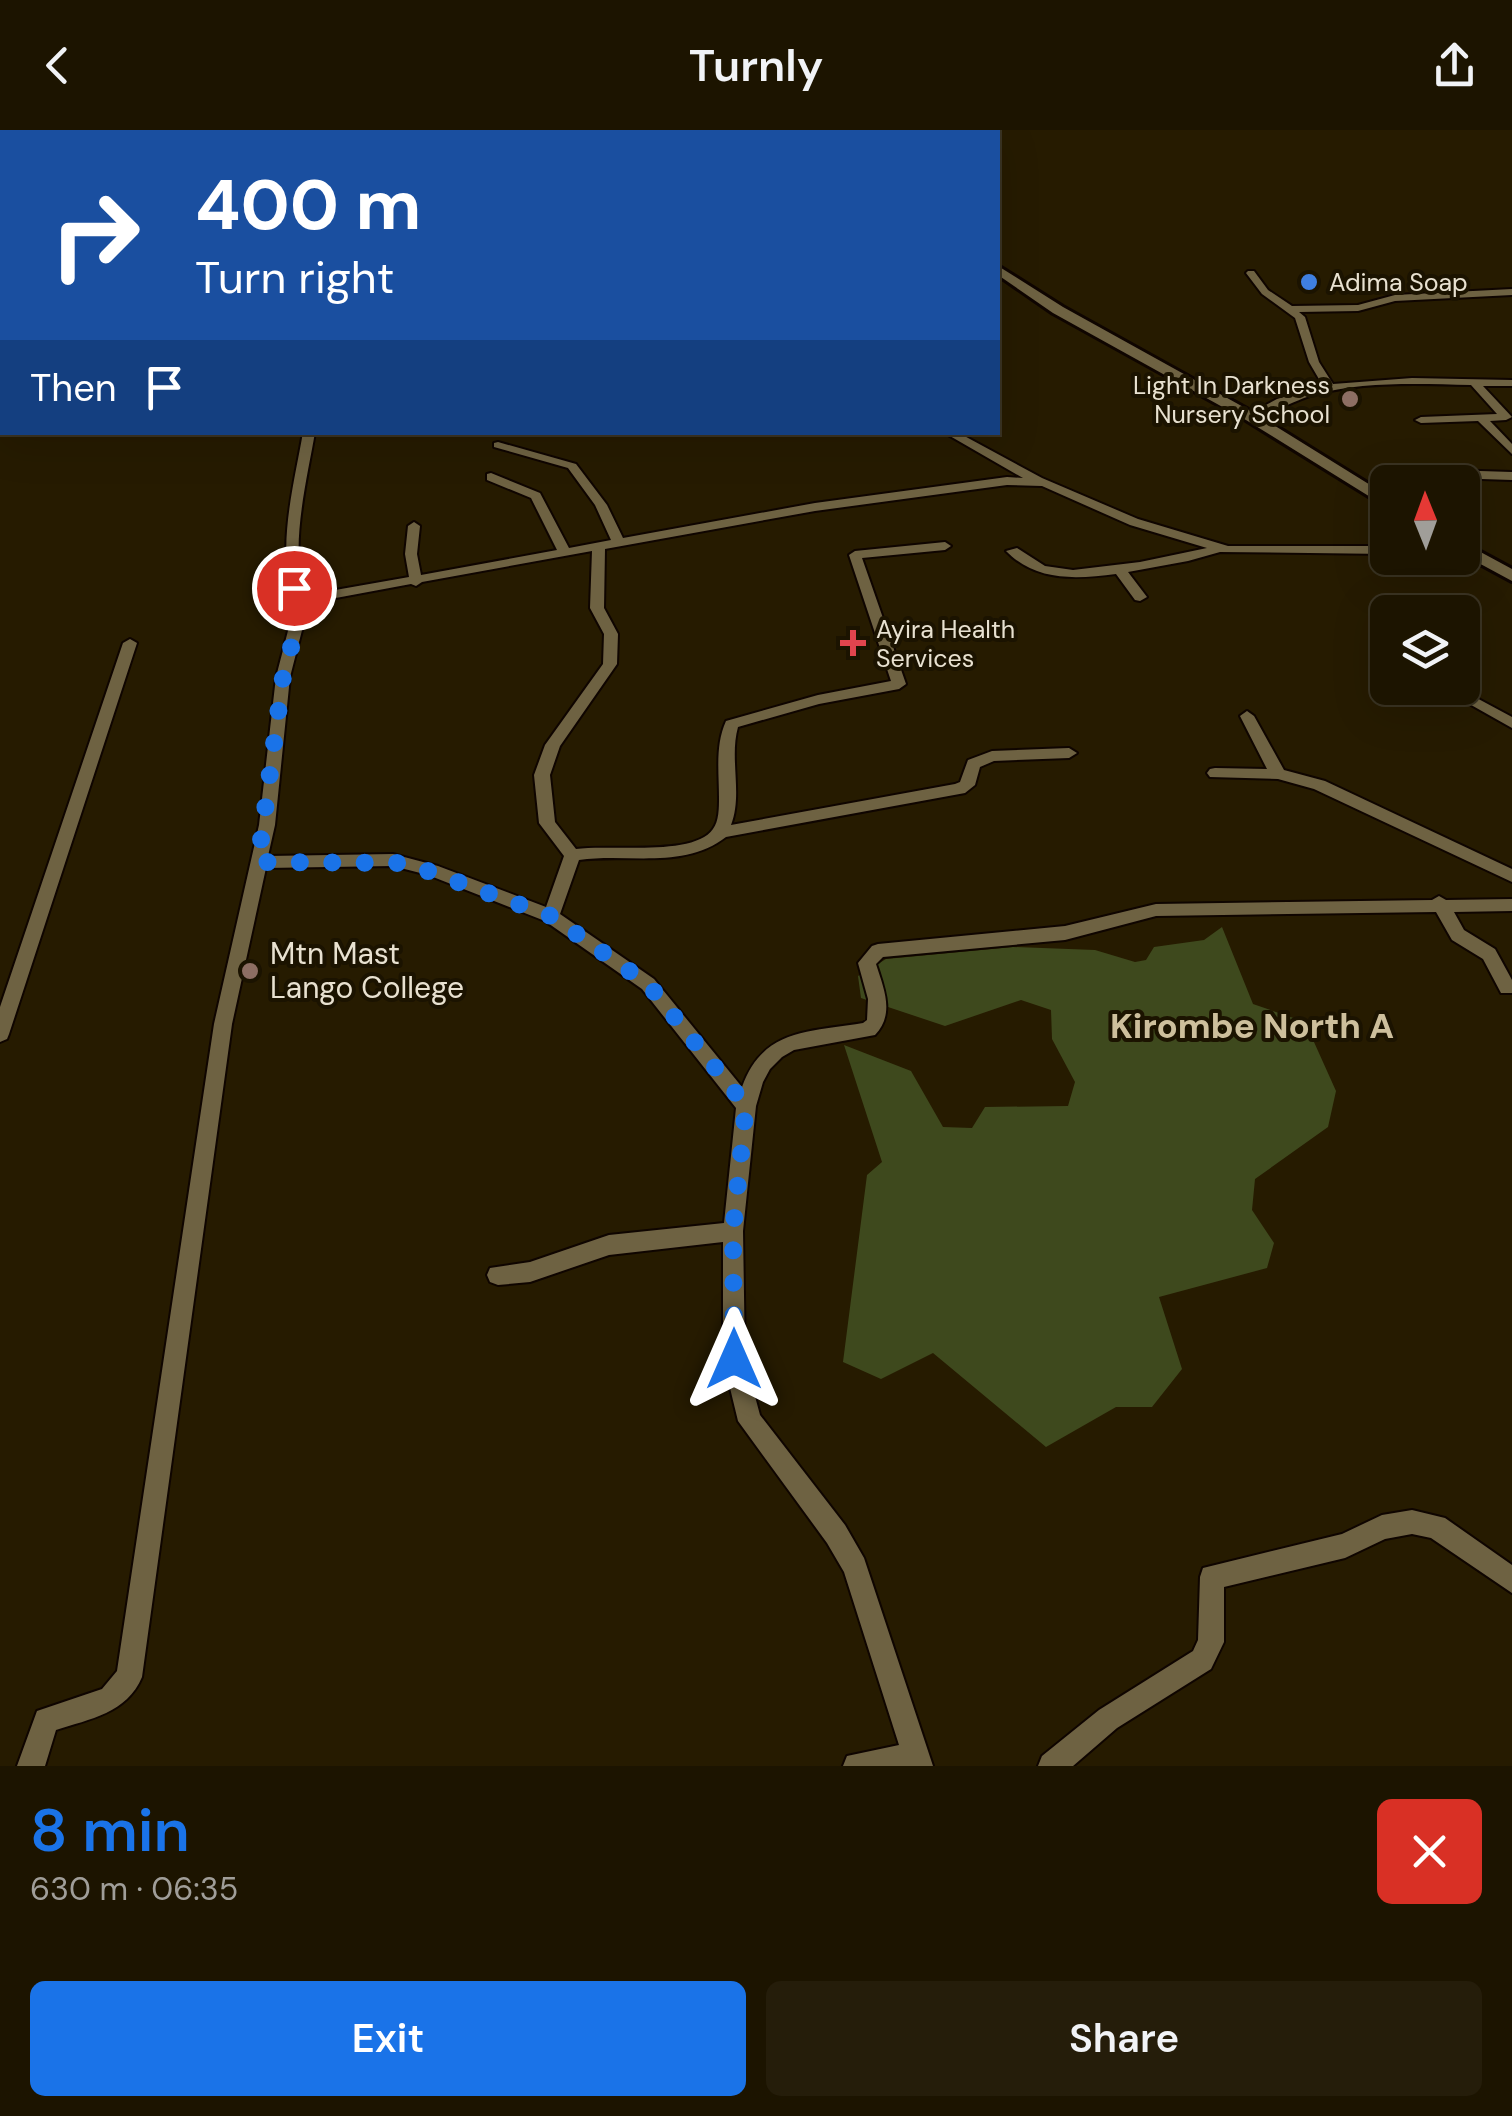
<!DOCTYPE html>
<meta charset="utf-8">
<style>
body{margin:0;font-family:"DM Sans",sans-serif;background:#251d0a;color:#f1f3f6;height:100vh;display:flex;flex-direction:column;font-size:38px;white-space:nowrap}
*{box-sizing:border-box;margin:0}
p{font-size:32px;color:#a09e99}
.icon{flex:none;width:55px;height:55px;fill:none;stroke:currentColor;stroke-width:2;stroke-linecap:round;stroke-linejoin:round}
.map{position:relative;height:1636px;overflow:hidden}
.panel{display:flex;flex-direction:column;background:#1c1400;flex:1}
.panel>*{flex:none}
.banner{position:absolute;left:0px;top:0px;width:1000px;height:305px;box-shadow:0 10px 40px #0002,0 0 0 2px #3a3322;background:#1a4fa0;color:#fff;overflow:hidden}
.needle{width:65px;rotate:359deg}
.buttons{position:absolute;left:1370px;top:335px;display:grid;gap:20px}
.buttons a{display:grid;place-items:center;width:110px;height:110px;border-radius:15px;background:#1c1400;box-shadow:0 10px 40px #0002,0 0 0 2px #3a3322;font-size:50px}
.pin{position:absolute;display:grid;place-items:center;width:85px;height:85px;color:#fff;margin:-42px;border:5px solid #fff;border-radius:50%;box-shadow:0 2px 10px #0007}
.me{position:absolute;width:110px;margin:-55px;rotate:0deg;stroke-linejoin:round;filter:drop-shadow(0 0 8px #0008)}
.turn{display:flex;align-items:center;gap:35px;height:210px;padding:0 30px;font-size:45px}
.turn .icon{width:130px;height:130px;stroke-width:2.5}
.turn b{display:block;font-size:70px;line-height:85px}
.then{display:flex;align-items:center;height:95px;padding:0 30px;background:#0003;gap:20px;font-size:38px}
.round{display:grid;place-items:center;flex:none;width:105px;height:105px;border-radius:15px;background:#251d0a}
.overview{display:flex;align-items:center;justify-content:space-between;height:170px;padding:0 30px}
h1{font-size:60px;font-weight:600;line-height:75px;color:#1a73e8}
.cta{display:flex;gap:20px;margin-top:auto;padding:20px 30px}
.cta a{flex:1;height:115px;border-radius:15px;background:#1a73e8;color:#fff;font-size:40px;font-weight:600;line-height:115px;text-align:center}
.cta a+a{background:#251d0a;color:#f1f3f6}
header{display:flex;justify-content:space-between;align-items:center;height:130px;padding:0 30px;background:#1c1400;font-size:45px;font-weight:600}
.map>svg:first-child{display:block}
</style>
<header><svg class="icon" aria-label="back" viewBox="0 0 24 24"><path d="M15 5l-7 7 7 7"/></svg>Turnly<svg class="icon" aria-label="share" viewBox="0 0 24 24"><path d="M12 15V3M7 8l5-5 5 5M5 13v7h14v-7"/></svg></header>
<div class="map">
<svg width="1512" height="1636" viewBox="0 0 1512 1636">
<rect width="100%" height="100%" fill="#261b00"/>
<path fill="#3e491d" d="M1222 797 1253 874 1305 892 1336 961 1328 997 1255 1049 1252 1080 1274 1113 1267 1138 1159 1167 1182 1239 1152 1277H1116L1046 1317 933 1223 881 1249 843 1232 867 1045 882 1032 844 915 911 941 943 997 972 998 985 977 1068 976 1075 952 1052 909 1051 880 1021 870 945 896 861 868 858 846 886 829 1013 817 1095 820 1135 832 1146 830 1154 817 1204 810Z"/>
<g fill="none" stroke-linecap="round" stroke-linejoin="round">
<g stroke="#0f0500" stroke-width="4">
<path id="street" d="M192 0H200V2H192Z
M0 39H2V43H0Z
M1248 141H1254L1268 160 1292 176 1358 175 1395 165 1512 159V165L1395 171 1358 181 1299 182 1305 187 1319 232 1333 254 1412 248 1512 250V256H1483L1512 287 1506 290 1490 291 1512 314V324L1478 291 1421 293 1415 290 1421 287 1497 284 1471 255C1419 254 1363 251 1313 265 1294 270 1263 289 1247 289V285L1277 269 1323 256 1309 232 1295 188 1262 164 1246 143Z
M0 192H2V202L0 203Z
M0 227H2V233H0Z
M303 302H315C308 346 287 425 307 465L409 447 405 424 408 396 414 392 420 396 417 424 421 445 557 420 531 368 487 350V344L491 343 540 363 569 418 611 410 595 375 568 338 494 317V313L498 312 576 334 607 375 623 408 815 373 1007 347 1023 348 943 302H957L1042 348 1138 389 1228 416H1388V424L1220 422 1188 431 1128 442 1147 467 1140 471 1135 470 1116 444C1076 449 1036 452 1006 421L1017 418 1045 436 1073 440 1140 432 1207 418 1130 395 1042 356 1007 355 815 381 605 419 604 478 618 504 617 534 560 616 550 645 555 692 576 719C608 714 694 727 713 699 719 691 719 678 719 668 719 642 715 615 726 591L818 565 891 551 849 425 855 421 945 412 951 416 945 420 862 428 906 554 899 559 819 574 738 597C729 629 743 664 731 695L955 654 960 652 968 630 992 621 1069 618 1077 623 1069 628 994 631 980 637 975 655 965 663 726 707C684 740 627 723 579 730L560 784 654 849 742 957C763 898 810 902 863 893L867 890 868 869 858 833 872 816 878 814 1065 796 1156 774 1432 770 1439 766 1446 770 1512 769V781L1454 782 1464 800 1495 819 1512 850V863H1501L1483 829 1452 810 1436 782 1156 786 1065 810 883 827 876 834C884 859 895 884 875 905L794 920 782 927 770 939 763 952 756 976 743 1101 745 1229 760 1285 845 1395 864 1428 933 1636H843L847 1626 899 1615 844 1442 827 1413 738 1291 723 1229V1112L609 1125 530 1152 498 1155 490 1152 487 1145 490 1138 530 1132 609 1105 724 1093 736 978 642 859 545 791 428 745 393 736 266 738 232 894 142 1547C127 1583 90 1589 56 1600L45 1636H17L37 1581 102 1559 117 1541 214 894 259 695 276 547 296 470C274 425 295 351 303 302ZM592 421 590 478 604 504 603 534 545 615 534 645 539 693 564 726 546 777 438 736 393 724 268 726 275 695 290 547 309 473 411 454 416 456 422 452Z
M1448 340 1512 342V350L1451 348 1448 352H1436L1444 341Z
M130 509 137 513 9 904 7 909 0 912V877L123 513Z
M1441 558H1458L1512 587V598Z
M1247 581 1254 586 1284 640 1325 651 1512 739V752L1314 659 1278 649 1210 647 1207 643 1210 639 1215 638 1267 639 1240 586Z
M1412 1380 1445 1388 1512 1435V1463L1431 1408 1412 1404 1385 1409 1345 1428 1224 1457V1512L1211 1539 1117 1598 1073 1636H1038L1042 1626 1099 1580 1193 1521 1198 1510 1200 1447 1203 1438 1342 1404 1382 1385Z"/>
</g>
<g stroke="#0f0500" stroke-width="6">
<path id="secondary" d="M841 0H854L855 2H843Z
M998 136 1063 177 1256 284 1388 366V378L1246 290 1053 183 998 145Z
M1462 412 1512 439V451L1462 424Z"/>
</g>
<use href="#street" fill="#6e6242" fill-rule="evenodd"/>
<use href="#secondary" fill="#6e6242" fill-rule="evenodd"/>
</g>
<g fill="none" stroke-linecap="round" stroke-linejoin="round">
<path stroke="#1a73e8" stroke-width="18" stroke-dasharray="0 32.4" d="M294 458 304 470 283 547 258 732 406 733 551 786 648 854 746 976 733 1101 734 1229"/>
</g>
<circle fill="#3f7fe0" stroke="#1b1300" stroke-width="4" cx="1309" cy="152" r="10"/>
<g fill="#8d6e63" stroke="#1b1300" stroke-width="4">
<circle cx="1350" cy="269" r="10"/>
<circle cx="250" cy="841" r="10"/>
</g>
<path fill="#e0444e" stroke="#1b1300" stroke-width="4" d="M848 498h10v10h10v10h-10v10h-10v-10h-10v-10h10z"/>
<g text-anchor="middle" stroke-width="8" stroke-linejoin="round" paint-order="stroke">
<g font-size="25" fill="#e8e1d0" stroke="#1b1300" text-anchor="start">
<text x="1329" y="161">Adima Soap</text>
<text x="1330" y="264" text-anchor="end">Light In Darkness<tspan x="1330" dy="29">Nursery School</tspan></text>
<text x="876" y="508">Ayira Health<tspan x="876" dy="29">Services</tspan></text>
</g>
<g font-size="30" fill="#e8e1d0" stroke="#1b1300" text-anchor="start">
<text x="270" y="834">Mtn Mast<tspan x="270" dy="34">Lango College</tspan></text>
</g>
<g font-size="35" font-weight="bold" fill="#cdbf9c" stroke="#1b1300">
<text x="1252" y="908">Kirombe North A</text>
</g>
</g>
</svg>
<div class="buttons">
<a><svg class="needle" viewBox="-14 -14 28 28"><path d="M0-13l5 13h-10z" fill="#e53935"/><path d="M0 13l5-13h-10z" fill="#a09e99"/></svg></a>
<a><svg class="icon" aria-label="layers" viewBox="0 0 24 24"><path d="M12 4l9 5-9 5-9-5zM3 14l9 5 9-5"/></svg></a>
</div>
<div class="pin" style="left:294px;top:458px;background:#d93025"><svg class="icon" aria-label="arrive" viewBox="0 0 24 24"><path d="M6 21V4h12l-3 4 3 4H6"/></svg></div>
<svg class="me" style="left:734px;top:1229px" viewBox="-20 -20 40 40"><path d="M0-17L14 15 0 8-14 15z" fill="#1a73e8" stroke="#fff" stroke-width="4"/></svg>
<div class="banner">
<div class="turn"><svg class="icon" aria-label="right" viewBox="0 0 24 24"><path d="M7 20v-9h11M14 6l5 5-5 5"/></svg><div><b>400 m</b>Turn right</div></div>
<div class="then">Then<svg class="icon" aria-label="arrive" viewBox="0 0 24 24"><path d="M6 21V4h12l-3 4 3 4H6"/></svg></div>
</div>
</div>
<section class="panel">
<div class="overview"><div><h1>8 min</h1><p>630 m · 06:35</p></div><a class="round" style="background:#d93025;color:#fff"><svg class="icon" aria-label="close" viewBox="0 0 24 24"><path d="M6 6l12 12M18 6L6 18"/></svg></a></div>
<div class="cta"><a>Exit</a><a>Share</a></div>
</section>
